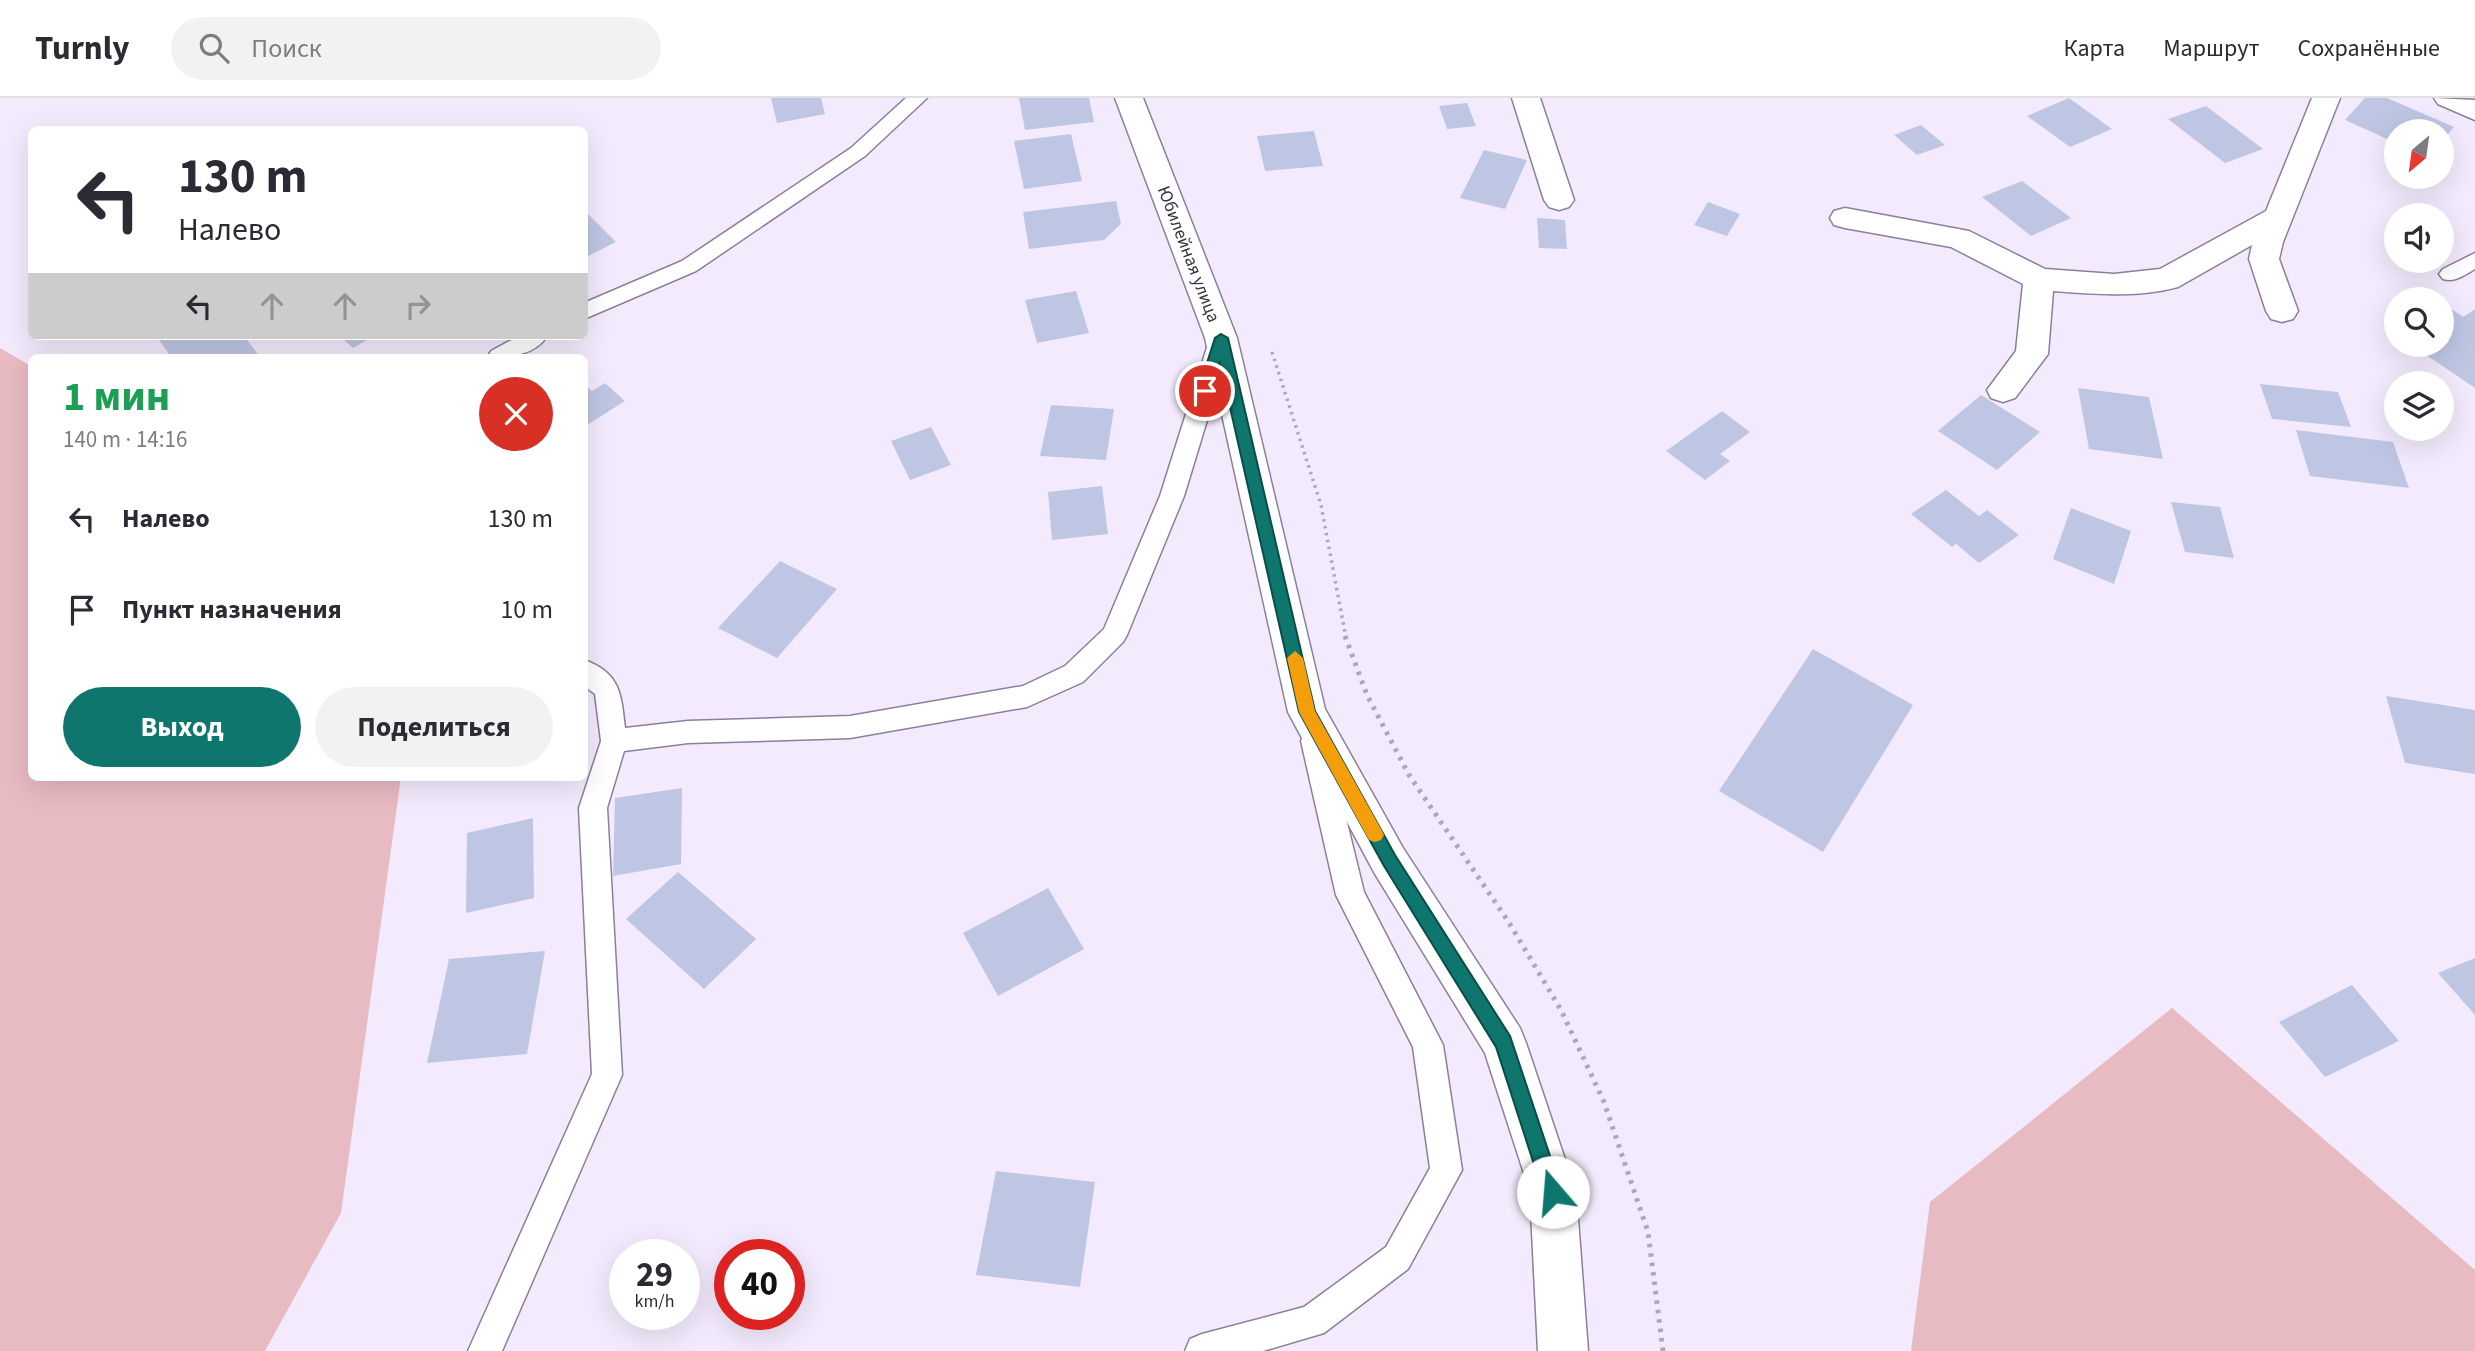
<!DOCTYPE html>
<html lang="ru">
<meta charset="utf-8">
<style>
body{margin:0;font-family:"Source Sans 3",sans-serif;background:#f2f2f3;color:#2b2b33;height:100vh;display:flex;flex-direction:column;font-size:26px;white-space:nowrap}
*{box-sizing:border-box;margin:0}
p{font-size:23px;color:#7c7c81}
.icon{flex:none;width:38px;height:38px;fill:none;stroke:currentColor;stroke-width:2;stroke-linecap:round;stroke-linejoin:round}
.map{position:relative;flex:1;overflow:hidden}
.drawer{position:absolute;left:28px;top:256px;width:560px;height:427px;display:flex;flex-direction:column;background:#fff;border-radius:10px;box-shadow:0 7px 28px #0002}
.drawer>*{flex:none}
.hud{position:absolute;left:28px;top:28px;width:560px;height:214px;border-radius:10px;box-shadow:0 7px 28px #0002;background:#fff;color:#2b2b33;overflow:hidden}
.needle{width:46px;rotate:209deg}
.buttons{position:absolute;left:2384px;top:21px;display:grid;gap:14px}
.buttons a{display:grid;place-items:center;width:70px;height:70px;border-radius:50%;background:#fff;box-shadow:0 7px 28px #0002;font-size:35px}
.speed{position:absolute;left:609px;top:1141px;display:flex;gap:14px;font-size:35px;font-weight:700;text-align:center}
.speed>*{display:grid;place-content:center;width:91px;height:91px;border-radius:50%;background:#fff;box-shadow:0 7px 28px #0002;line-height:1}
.speed small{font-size:18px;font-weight:400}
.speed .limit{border:10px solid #d22;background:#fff;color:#111}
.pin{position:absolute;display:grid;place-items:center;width:60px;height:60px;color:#fff;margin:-30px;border:4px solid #fff;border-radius:50%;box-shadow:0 2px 7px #0007}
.me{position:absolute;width:77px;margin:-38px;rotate:342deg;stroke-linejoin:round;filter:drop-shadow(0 0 5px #0008)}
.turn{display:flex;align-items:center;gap:24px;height:147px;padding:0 35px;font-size:32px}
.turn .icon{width:91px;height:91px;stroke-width:2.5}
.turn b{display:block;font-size:49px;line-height:60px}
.lanes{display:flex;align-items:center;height:66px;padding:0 35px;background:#0003;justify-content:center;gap:35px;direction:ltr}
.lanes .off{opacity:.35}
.round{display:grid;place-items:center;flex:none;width:74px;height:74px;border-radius:37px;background:#f2f2f3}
.summary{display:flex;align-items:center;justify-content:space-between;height:119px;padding:0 35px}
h1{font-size:42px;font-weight:700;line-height:52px;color:#1e9e55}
.button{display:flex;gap:14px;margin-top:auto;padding:14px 35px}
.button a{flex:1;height:80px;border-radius:42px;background:#0f766e;color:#fff;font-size:28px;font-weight:700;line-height:80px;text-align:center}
.button a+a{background:#f2f2f3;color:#2b2b33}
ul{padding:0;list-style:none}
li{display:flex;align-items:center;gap:21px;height:91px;padding:0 35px}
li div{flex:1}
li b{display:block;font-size:26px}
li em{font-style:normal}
header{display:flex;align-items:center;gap:42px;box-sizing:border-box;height:98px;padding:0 35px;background:#fff;border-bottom:2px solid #e1e1e2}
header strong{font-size:33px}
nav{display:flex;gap:38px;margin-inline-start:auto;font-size:24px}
.search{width:490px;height:63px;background:#f2f2f3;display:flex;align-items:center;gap:18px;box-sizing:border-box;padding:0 24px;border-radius:38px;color:#7c7c81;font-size:26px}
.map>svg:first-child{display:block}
</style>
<header>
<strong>Turnly</strong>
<div class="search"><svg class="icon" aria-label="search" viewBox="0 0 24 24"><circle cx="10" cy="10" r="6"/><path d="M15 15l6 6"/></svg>Поиск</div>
<nav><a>Карта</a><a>Маршрут</a><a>Сохранённые</a></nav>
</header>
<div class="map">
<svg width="2475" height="1253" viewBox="0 0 2475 1253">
<rect width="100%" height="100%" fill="#f3ebfd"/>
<path fill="#e8bac1" d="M0 250 31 268 32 679H401L341 1115 265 1253H0Z
M2172 910 2475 1172V1253H1911L1930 1104Z"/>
<path fill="#bfc6e4" d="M771 0H821L825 16 777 25Z
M1019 0H1089L1094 24 1025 32Z
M2069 0 2112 31 2070 49 2027 18Z
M2365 0H2387L2454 29 2441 44V33H2396V45L2345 22Z
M1467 5 1476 28 1447 31 1439 8Z
M2206 8 2263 51 2225 65 2168 21Z
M1921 27 1945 47 1917 57 1894 37Z
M1314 33 1323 68 1265 73 1257 38Z
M1071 36 1082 83 1024 91 1014 43Z
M1484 52 1527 62 1505 111 1460 100Z
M2022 83 2071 120 2031 138 1982 99Z
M1116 103 1121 126 1104 142 1029 151 1023 114Z
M1708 104 1740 116 1727 138 1694 127Z
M584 112 616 144 584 160Z
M1537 120 1565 122 1567 151 1539 150Z
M1076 193 1089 235 1037 245 1025 202Z
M2475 211V290L2413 248 2441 247V231L2444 229 2441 227V219L2453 212 2463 219Z
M168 238H244L260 259H171L159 242Z
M340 238H374L353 250Z
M605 285 625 303 584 329V286L592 293Z
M2260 286 2338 294 2351 329 2272 321Z
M2078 290 2149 299 2163 361 2089 351Z
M1981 297 2040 334 1997 372 1938 333Z
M1051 307 1114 311 1106 362 1040 358Z
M1722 313 1750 334 1720 356 1730 363 1705 382 1666 353Z
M931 329 951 367 910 382 891 343Z
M2296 332 2393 344 2409 390 2310 378Z
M1102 388 1108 436 1052 442 1048 394Z
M1946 392 1979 418 1987 412 2019 437 1979 465 1956 446 1952 449 1911 416Z
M2171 404 2220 409 2234 460 2185 454Z
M2071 410 2131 433 2114 486 2053 461Z
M780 463 837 491 777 560 718 530Z
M1813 551 1913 607 1823 754 1719 693Z
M2386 598 2475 612V676L2405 665Z
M682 690 681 766 613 778 615 700Z
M533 720 534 800 466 815 467 735Z
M678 774 756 841 704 891 626 821Z
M1048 790 1084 851 998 898 963 835Z
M545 853 527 956 427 965 449 861Z
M2475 860V917L2438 875Z
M2352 887 2399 943 2325 979 2279 924Z
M996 1073 1095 1084 1080 1189 976 1177Z"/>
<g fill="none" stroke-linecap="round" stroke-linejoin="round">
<g stroke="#8c7f9a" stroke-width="3">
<path id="service" d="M906 0H927L865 58 696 173 584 221V205L682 163 851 50Z
M2475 155V171C2464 177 2455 185 2443 181L2439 176 2443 171Z
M1221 232 1229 235 1232 240 1184 398 1127 537 1123 544 1083 584 1027 609 850 640 688 645 624 653 607 710 622 977 502 1253H468L592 976 579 710 601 643 595 596 584 588V562C621 575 621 597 625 630L688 623 850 618 1023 588 1065 568 1104 531 1160 398 1210 240 1213 235Z
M519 238H547C535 258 508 259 488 259L491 253Z
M1314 632 1323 635 1327 643 1364 794 1443 947 1462 1072 1408 1171 1324 1235 1263 1253H1185L1190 1241 1202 1236 1304 1209 1386 1149 1430 1070 1413 949 1336 797 1301 643 1305 635Z"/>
</g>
<g stroke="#8c7f9a" stroke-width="3">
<path id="minor" d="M1512 0H1540L1574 102 1569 109 1559 112 1549 109 1544 102Z
M2312 0H2340L2283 144 2279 161 2298 213 2293 221 2282 224 2271 221 2266 213 2249 161 2252 147 2178 189C2137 200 2095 196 2053 193L2048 256 2015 300 2003 304 1991 300 1987 292 2016 253 2023 186 1951 149 1845 130 1834 127 1830 120 1834 113 1845 110 1969 133 2045 171 2114 176 2160 171 2266 113Z
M2434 0 2475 2V22L2438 6Z"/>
</g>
<g stroke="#8c7f9a" stroke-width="3">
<path id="tertiary" d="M1115 0H1143L1237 240 1325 611 1403 750 1520 930 1526 945 1576 1094 1588 1253H1538L1530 1094 1485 955 1375 776 1288 614 1205 240Z"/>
</g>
<path stroke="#aea7b7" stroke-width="3.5" stroke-dasharray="2.5 4.5" stroke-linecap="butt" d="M1272 254 1321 407 1346 540"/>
<path stroke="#aea7b7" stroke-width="5" stroke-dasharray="3.5 6" stroke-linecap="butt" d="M1345 538 1367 597 1409 677 1508 823 1561 912 1604 1004 1648 1134 1663 1253"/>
<use href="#service" fill="#fff" fill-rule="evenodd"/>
<use href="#minor" fill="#fff" fill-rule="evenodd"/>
<use href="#tertiary" fill="#fff" fill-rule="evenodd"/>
</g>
<path fill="#0f766e" stroke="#0a4d48" stroke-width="2" d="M1221 236 1228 240 1315 613 1395 757 1510 938 1562 1094 1560 1100 1553 1103 1546 1100 1543 1094 1496 949 1384 768 1299 614 1220 265 1210 296H1200L1198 293 1215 240Z"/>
<path fill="#f59e0b" d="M1295 553 1303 560 1315 613 1381 731 1384 737 1381 742 1375 744 1369 742 1299 614 1287 560Z"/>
<g text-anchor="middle" stroke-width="6" stroke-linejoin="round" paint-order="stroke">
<g font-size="18" fill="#38333f" stroke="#fcfcfc">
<text transform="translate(1189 156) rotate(69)" y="6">Юбилейная улица</text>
</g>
</g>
</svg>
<div class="buttons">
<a><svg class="needle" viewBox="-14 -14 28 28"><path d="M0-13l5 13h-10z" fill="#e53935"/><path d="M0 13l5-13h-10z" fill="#7c7c81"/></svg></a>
<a><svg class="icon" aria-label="sound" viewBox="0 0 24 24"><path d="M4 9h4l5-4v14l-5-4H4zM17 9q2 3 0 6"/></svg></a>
<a><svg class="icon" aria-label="search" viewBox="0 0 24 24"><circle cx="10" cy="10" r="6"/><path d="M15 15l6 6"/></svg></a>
<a><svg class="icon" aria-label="layers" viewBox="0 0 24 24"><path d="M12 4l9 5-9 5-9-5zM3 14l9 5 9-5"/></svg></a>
</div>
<div class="speed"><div>29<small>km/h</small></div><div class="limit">40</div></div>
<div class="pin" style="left:1205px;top:293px;background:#d93025"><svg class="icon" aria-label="arrive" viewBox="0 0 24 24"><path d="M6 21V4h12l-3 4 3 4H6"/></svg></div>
<svg class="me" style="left:1553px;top:1094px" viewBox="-20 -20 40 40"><circle r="19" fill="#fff"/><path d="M0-13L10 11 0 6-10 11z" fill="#0f766e"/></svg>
<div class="hud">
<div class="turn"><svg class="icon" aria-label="left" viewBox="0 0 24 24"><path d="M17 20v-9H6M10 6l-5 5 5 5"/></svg><div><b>130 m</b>Налево</div></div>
<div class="lanes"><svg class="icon" aria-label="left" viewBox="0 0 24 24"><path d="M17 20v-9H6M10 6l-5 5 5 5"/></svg><svg class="icon off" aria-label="ahead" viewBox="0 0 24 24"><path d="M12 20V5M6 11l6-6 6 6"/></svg><svg class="icon off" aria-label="ahead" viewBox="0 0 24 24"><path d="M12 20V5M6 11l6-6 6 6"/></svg><svg class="icon off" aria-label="right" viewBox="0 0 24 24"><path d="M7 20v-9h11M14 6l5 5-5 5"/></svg></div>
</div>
<section class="drawer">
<div class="summary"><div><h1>1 мин</h1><p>140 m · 14:16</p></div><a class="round" style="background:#d93025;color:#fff"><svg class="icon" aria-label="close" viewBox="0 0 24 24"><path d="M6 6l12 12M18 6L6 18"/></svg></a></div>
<ul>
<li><svg class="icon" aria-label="left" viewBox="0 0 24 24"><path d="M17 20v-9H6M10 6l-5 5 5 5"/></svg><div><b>Налево</b></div><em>130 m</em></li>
<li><svg class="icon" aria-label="arrive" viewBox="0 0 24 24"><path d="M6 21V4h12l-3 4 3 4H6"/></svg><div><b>Пункт назначения</b></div><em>10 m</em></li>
</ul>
<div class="button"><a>Выход</a><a>Поделиться</a></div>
</section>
</div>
